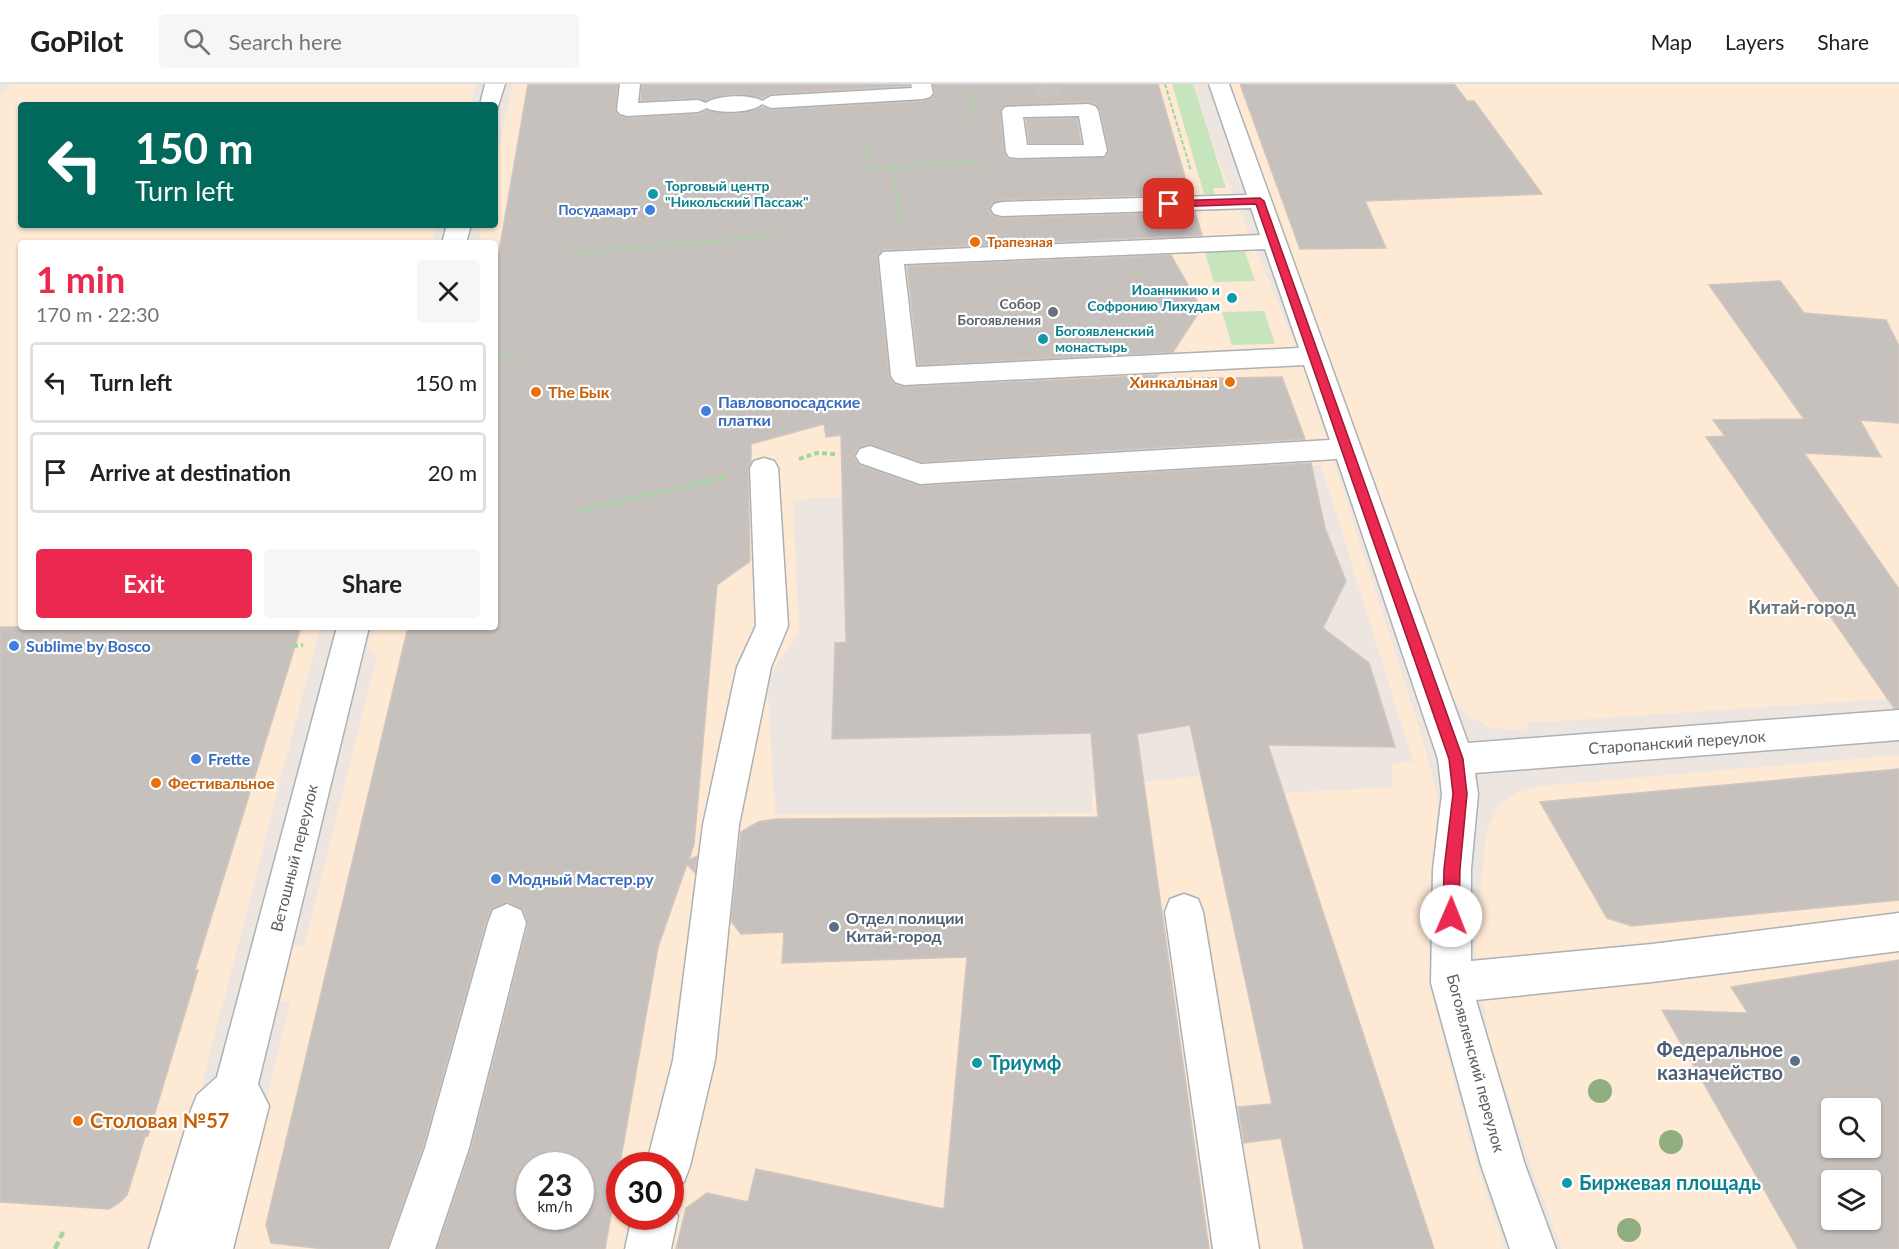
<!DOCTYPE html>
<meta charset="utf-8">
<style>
body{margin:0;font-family:Lato,sans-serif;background:#f6f6f6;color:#202124;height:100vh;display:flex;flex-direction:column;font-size:22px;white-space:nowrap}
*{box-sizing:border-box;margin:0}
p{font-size:20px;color:#757577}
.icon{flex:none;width:33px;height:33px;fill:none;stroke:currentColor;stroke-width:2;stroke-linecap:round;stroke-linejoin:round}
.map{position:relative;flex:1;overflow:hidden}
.panel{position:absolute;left:18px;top:156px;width:480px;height:390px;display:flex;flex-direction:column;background:#fff;border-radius:6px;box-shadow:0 2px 4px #0004}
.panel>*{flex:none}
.top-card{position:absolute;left:18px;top:18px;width:480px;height:126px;border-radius:6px;box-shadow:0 2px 4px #0004;background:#00695c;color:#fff;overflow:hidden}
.tools{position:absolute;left:1821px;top:1014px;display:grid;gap:12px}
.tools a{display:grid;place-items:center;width:60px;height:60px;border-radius:6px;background:#fff;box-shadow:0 2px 4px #0004;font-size:30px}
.speed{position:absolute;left:516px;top:1068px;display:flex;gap:12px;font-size:30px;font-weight:700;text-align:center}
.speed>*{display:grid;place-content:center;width:78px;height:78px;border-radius:50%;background:#fff;box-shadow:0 2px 4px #0004;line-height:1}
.speed small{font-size:15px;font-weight:400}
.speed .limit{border:9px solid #d22;background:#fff;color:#111}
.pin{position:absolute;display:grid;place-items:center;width:51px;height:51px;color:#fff;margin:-26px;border-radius:12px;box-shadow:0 3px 9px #0006}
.me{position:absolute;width:66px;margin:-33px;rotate:1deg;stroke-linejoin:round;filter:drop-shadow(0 0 4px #0008)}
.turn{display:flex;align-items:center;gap:21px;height:126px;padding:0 18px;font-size:27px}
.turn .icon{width:78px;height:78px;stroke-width:2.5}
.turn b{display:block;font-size:42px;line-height:51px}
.round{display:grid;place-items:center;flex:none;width:63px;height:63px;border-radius:6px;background:#f6f6f6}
.overview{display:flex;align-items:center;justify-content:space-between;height:102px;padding:0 18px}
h1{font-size:36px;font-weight:700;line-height:45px;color:#eb284f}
.cta{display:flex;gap:12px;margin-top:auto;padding:12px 18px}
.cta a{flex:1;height:69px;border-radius:6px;background:#eb284f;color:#fff;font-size:24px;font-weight:700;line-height:69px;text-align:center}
.cta a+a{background:#f6f6f6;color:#202124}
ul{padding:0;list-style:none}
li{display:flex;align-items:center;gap:18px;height:81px;margin:0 12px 9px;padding:0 6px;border:3px solid #e0e0e0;border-radius:6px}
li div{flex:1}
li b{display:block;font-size:22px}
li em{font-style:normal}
header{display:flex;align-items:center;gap:36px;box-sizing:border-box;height:84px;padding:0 30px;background:#fff;border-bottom:2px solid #e0e0e0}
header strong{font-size:28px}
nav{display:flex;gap:33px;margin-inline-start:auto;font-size:21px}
.search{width:420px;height:54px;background:#f6f6f6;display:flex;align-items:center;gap:15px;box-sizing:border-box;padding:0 21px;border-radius:6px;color:#757577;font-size:22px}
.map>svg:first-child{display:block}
</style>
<header>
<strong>GoPilot</strong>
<div class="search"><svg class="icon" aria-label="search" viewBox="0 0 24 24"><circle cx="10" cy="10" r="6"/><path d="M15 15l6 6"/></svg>Search here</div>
<nav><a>Map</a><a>Layers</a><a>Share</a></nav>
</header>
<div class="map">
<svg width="1899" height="1165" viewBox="0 0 1899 1165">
<rect width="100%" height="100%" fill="#ede6e0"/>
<path fill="#fee9d4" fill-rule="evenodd" d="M10 0H476L470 21H21V141H436L431 159H21V543H320L197 1020 159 1146 146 1165H0V12Z
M513 0H1187L1301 275 1421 649 1438 713 1428 859 1434 919 1473 1069 1505 1165H234L233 1157 290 917 271 918 285 864 304 861 377 571 367 566 373 543H495V180L497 179 499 170H495V159H478L482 141H495V79ZM1321 381 1413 677 1392 680 1393 703 1283 709 1212 690 1092 705V729L775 730 767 594 799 550 793 416ZM530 1082H580V1132H530ZM620 1082H670V1132H620Z
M1230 0H1899V614L1529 639 1524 646 1491 644 1466 630 1449 608Z
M1899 671V1165H1562L1526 1068 1489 954 1475 866 1486 747 1495 729 1503 717 1517 709 1540 702ZM1832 1024H1870V1064H1832ZM1832 1096H1870V1136H1832Z"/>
<path fill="#c7e5bc" d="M1172 0H1193L1226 104H1213L1215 110H1204Z
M1205 168H1245L1255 197 1214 198Z
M1264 227 1275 260 1232 261 1222 228Z"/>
<path fill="#c7c1be" stroke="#d1c6bf" stroke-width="1.5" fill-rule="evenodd" d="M528 0H618L615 27 619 32 627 34 698 30 707 26 735 30 752 27 762 23 771 26 923 17 931 15 935 10 933 0H1158L1190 110 1002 116 992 119 989 126 993 132 1002 134 1195 128 1202 151 883 166 877 173 889 293 894 300 904 303 1158 291 1155 295 1282 293 1305 355 921 378 869 360 858 364 854 373 859 381 920 402 1311 379 1325 444 1346 497 1323 544 1369 579 1395 663 1268 661 1434 1165H1304L1281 1054 1244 1059 1238 1023 1272 1020 1190 641 1137 650 1209 1165H676L686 1124 707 1109 748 1118 756 1085 944 1125 967 873 782 879 784 848 741 850 731 837 741 748 758 738 777 735 1098 733 1091 649 832 655 835 559 846 558 841 351 826 353 824 340 751 360V378L748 384 750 477 717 501 694 760 689 776 697 772 695 789 687 780 658 863 605 1165H437L471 1065 528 840 523 825 508 818 492 824 486 838 423 1063 387 1165H325L271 1159 266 1141 408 543H495V191ZM1088 18 1096 20 1100 26 1109 67 1106 73 1017 76 1007 74 1004 68 1000 27 1003 22ZM530 1082H580V1132H530Z
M642 0H909V2L771 10 762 14 734 10 706 17 698 14 641 17Z
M1240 0H1454L1467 17H1474L1542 110 1365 117 1386 164 1300 165Z
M1077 34 1081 59H1029L1026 35Z
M1171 171 1197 217 1199 228 1173 268 918 281 907 182Z
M1780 197 1804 229 1886 236 1899 262V339L1860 336 1881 373 1804 369 1899 505V624H1894L1706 353 1725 352 1713 336 1804 335 1709 201Z
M0 543H301L195 886H198L148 1052 145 1053 127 1111 119 1119 109 1125 0 1118Z
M1899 685V816L1632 842 1607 834 1540 718Z
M1899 876V1165H1798L1662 926 1748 929 1731 903ZM1832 1024H1870V1064H1832ZM1832 1096H1870V1136H1832Z"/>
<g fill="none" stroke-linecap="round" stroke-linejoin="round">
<path stroke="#c8c4c0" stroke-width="23" stroke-dasharray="23 11" stroke-linecap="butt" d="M1047 0 1049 13"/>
<g stroke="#acb1b4" stroke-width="3">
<path id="minor" d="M485 0H505L497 25 495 26V21H480Z
M620 0H640L638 19 698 16 706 19C717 11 751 10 762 17L771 12 912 4 911 0H931L933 9 930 13 923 15 771 24 762 20C753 29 718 30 707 24L698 28 627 32 620 30 617 26Z
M1209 0H1229L1468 659 1899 626V656L1475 689 1478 710 1471 785V877L1652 860 1899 829V867L1652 898 1476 916 1525 1081 1556 1165H1510L1481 1081 1431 899 1433 785 1442 710 1438 675 1337 375 920 400 860 379 856 372 860 365 870 362 921 380 1330 356 1304 281 904 301 895 298 891 292 879 173 883 168 1260 151 1251 124 1002 132 994 130 991 125 994 120 1002 118 1247 111ZM1265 165 1299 264 916 283 904 180Z
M1088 20 1095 22 1098 26 1107 67 1104 72 1017 74 1009 73 1006 68 1002 27 1005 23ZM1079 32 1084 61H1027L1023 33Z
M447 141H471L466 159H442Z
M764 374 774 377 778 384 788 542 771 583 739 741 715 976 690 1082 684 1098 670 1103V1082H646L673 976 703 741 737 583 756 542 750 384 754 377Z
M337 543H369L258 1000 269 1022 233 1165H149L191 1026 197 1011 217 993Z
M1184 810 1198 815 1203 828 1259 1165H1213L1165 828 1170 815Z
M507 820 521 826 526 839 469 1064 435 1165H389L425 1064 488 839 493 826Z
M670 1116 678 1132 671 1165H625L632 1132H670Z"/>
</g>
<path stroke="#a0d79f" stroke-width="2" stroke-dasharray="4.5 2" stroke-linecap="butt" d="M1165 0 1191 87
M971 8 974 31
M867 58 871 84 893 83 901 142
M893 83 981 77
M573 169 774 152
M495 175H498
M495 273 517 271"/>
<path stroke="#a0d79f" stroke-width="4" stroke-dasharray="5 3" stroke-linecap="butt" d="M799 375 817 369 836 370
M579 427 725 393
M293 562 303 561"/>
<path stroke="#a0d79f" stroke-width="4.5" stroke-dasharray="8 4" stroke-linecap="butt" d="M55 1165 63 1148"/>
<use href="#minor" fill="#fff" fill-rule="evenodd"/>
</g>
<g fill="#90ae80">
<circle cx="1600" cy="1007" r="12"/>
<circle cx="1671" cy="1058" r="12"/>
<circle cx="1629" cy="1146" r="12"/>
</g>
<path fill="#eb284f" stroke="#991a33" stroke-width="1.5" d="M1260 114 1264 117 1463 675 1467 710 1460 785 1459 832 1456 837 1451 839 1445 837 1443 832 1444 785 1453 710 1449 675 1256 120 1169 123 1164 120 1169 117Z"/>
<g fill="#0f9aa8" stroke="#fff" stroke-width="2">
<circle cx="653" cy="110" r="6"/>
<circle cx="1232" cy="214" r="6"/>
<circle cx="1043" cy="255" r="6"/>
<circle cx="977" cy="979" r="6"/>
<circle cx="1567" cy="1099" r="6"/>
</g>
<g fill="#3f7fe0" stroke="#fff" stroke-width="2">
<circle cx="650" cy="126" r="6"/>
<circle cx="706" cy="327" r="6"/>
<circle cx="14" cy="562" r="6"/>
<circle cx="196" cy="675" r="6"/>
<circle cx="496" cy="795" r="6"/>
</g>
<g fill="#e8710a" stroke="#fff" stroke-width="2">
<circle cx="975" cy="158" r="6"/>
<circle cx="1230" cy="298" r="6"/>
<circle cx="536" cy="308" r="6"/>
<circle cx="156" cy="699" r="6"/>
<circle cx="78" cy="1037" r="6"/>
</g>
<circle fill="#6b7280" stroke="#fff" stroke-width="2" cx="1053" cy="228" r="6"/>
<g fill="#5c6f8a" stroke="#fff" stroke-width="2">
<circle cx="834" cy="843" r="6"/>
<circle cx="1795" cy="977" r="6"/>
</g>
<g text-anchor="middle" stroke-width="4.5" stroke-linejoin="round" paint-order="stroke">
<g font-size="14" font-weight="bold" fill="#0d838f" stroke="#fff" text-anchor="start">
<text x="665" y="107">Торговый центр<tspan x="665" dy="16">"Никольский Пассаж"</tspan></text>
<text x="1220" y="211" text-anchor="end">Иоанникию и<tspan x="1220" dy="16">Софронию Лихудам</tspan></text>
<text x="1055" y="252">Богоявленский<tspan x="1055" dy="16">монастырь</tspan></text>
</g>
<g font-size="14" font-weight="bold" fill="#366cbe" stroke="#fff" text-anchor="end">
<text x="638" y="131">Посудамарт</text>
</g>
<g font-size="14" font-weight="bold" fill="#c56008" stroke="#fff" text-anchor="start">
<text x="987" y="163">Трапезная</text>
</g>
<g font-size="14" font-weight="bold" fill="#5b616d" stroke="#fff" text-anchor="end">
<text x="1041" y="225">Собор<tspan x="1041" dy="16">Богоявления</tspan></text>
</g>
<g font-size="16" font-weight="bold" fill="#c56008" stroke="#fff" text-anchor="start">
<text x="1218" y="304" text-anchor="end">Хинкальная</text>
<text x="548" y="314">The Бык</text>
<text x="168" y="705">Фестивальное</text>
</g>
<g font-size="16" font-weight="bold" fill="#366cbe" stroke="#fff" text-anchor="start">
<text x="718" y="324">Павловопосадские<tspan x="718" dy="18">платки</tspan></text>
<text x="26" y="568">Sublime by Bosco</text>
<text x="208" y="681">Frette</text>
<text x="508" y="801">Модный Мастер.ру</text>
</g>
<g font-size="16" fill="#595f62" stroke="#fff">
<text transform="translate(1677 658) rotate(-4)" y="6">Старопанский переулок</text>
<text transform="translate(294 774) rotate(-76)" y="6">Ветошный переулок</text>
<text transform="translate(1476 979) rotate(75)" y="6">Богоявленский переулок</text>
</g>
<g font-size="16" font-weight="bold" fill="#4e5e75" stroke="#fff" text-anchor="start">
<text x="846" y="840">Отдел полиции<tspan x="846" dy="18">Китай-город</tspan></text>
</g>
<g font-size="18" font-weight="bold" fill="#6a7274" stroke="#fff">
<text x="1802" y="530">Китай-город</text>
</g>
<g font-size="20" font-weight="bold" fill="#4e5e75" stroke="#fff" text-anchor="end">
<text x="1783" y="973">Федеральное<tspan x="1783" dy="23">казначейство</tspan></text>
</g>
<g font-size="20" font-weight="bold" fill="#0d838f" stroke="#fff" text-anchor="start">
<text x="989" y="986">Триумф</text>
<text x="1579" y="1106">Биржевая площадь</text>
</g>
<g font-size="20" font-weight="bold" fill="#c56008" stroke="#fff" text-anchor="start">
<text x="90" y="1044">Столовая №57</text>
</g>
</g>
</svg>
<div class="tools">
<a><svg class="icon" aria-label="search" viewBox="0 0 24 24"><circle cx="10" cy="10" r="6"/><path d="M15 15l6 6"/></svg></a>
<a><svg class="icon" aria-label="layers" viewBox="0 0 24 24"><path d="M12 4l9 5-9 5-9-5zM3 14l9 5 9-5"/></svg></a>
</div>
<div class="speed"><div>23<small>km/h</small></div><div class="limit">30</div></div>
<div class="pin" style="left:1169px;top:120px;background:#d93025"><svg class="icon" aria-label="arrive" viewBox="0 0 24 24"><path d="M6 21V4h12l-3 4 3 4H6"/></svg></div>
<svg class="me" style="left:1451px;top:832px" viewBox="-20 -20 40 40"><circle r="19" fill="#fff"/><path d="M0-13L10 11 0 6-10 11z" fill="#eb284f"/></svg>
<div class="top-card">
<div class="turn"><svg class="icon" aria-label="left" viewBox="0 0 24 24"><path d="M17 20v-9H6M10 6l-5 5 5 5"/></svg><div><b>150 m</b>Turn left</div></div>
</div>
<section class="panel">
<div class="overview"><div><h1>1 min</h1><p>170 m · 22:30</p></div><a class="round"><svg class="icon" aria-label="close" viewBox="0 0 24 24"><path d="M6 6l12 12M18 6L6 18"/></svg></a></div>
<ul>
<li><svg class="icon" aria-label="left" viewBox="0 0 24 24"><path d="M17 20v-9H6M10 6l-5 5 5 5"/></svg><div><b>Turn left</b></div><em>150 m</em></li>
<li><svg class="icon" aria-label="arrive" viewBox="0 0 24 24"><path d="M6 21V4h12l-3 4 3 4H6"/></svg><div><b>Arrive at destination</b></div><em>20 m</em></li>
</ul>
<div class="cta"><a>Exit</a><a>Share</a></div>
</section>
</div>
